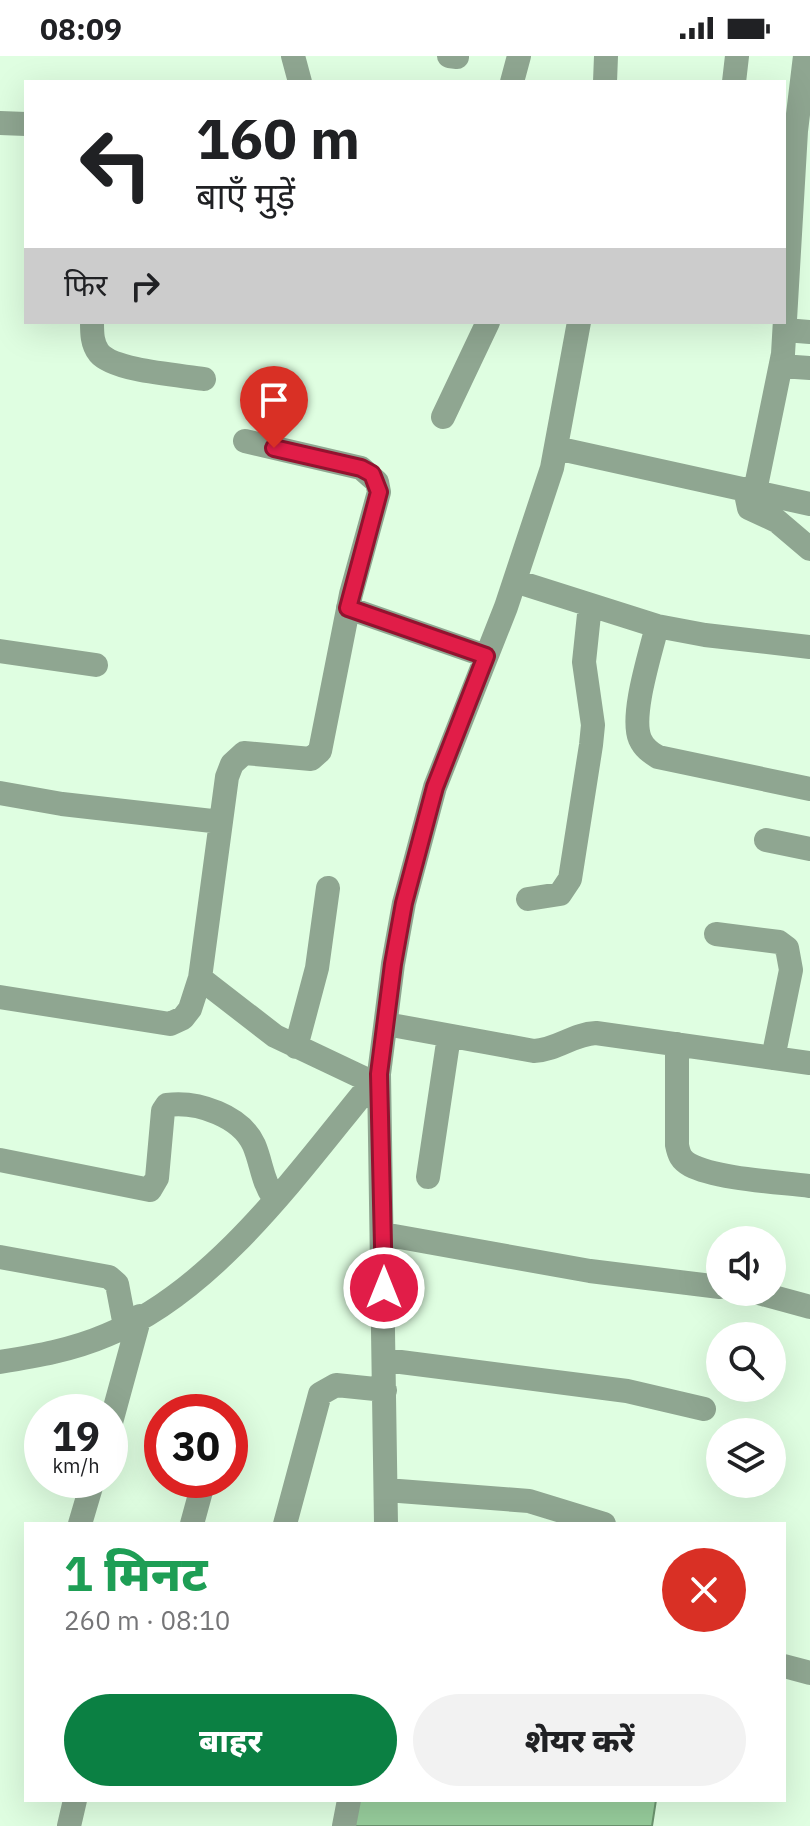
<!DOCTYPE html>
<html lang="hi">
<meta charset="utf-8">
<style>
body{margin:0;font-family:"IBM Plex Sans","Noto Sans Devanagari",sans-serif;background:#f2f2f2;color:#202124;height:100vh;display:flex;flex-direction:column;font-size:30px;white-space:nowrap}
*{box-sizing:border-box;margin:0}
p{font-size:26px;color:#757577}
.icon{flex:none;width:44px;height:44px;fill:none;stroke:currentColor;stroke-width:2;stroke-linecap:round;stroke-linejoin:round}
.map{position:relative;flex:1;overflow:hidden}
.side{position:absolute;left:24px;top:1466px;width:762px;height:280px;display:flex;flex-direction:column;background:#fff;border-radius:0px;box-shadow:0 8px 32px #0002}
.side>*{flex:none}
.guide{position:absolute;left:24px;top:24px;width:762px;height:244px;border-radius:0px;box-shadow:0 8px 32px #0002;background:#fff;color:#202124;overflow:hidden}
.fabs{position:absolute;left:706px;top:1170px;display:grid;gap:16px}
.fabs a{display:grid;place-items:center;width:80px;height:80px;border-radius:50%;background:#fff;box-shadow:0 8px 32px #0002;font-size:40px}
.speed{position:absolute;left:24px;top:1338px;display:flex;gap:16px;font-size:40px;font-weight:700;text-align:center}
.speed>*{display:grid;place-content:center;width:104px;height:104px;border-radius:50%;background:#fff;box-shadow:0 8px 32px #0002;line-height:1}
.speed small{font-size:20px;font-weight:400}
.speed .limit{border:12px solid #d22;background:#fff;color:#111}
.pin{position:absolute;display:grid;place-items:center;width:68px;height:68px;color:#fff;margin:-82px -34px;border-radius:50% 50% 50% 0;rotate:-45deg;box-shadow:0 0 8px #0007}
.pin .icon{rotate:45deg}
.me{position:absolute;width:88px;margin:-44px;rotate:0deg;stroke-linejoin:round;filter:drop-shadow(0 0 6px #0008)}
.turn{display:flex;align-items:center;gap:28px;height:168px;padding:0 40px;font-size:36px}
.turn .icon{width:104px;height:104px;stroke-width:2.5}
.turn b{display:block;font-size:56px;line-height:68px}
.then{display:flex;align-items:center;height:76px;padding:0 40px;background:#0003;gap:16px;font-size:30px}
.round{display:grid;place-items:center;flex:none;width:84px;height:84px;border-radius:42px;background:#f2f2f2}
.headline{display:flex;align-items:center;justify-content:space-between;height:136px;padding:0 40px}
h1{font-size:48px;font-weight:800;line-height:60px;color:#1e9e55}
.cta{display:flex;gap:16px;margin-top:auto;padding:16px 40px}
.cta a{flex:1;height:92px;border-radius:48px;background:#0b8043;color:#fff;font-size:32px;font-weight:800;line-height:92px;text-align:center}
.cta a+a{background:#f2f2f2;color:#202124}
.status{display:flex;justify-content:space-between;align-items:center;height:56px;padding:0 40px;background:#fff;direction:ltr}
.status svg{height:22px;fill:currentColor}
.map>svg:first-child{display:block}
</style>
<div class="status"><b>08:09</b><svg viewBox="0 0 49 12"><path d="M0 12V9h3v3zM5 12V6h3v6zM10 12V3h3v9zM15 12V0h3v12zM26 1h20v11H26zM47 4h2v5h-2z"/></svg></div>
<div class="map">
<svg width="810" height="1770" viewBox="0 0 810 1770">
<rect width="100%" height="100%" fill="#dffee1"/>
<path fill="#97cd9c" stroke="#6c9570" stroke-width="2" d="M349 1744H656L652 1770H345Z"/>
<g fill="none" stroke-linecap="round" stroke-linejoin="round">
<path stroke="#8fa691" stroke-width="24" d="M293 0 300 26
M449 0 457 1
M512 26 519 0
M605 26 606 0
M734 26 737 0
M0 67 26 68
M92 266C92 277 92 288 99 297 114 315 179 319 204 323
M785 274 810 276
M781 310 810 312
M443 361 488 266
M556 392 810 448
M745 433 749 452 777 465 810 493
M755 435 783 298 796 75 805 0
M515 525 657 570 705 579 810 591
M348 552 486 600
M657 570C651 596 630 659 640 683 644 692 650 696 658 701L810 733
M0 595 96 609
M0 737 62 748 221 766
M766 784 810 793
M528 843 560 838 570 823 591 689 593 669 584 606 590 549
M716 878 779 886 787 892 791 914 773 1002
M200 922 275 980 372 1026
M0 941 170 968 183 962 190 953 200 922 227 721 232 708 244 697 311 703 320 695 351 538 379 436 377 426 361 412 245 385
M386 968 534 995C557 994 573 978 596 977L810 1007
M677 988V1089C679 1099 681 1104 690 1109 717 1123 779 1126 810 1130
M296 991 317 912 328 832
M0 1104 150 1134 157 1122 163 1055 167 1049C198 1045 241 1060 254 1089 262 1108 262 1125 274 1142
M428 1121 449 980
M383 1178 590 1215 720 1231
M0 1201 109 1221 117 1228 125 1270
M755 1236 810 1251
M385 1304 627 1335 704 1353
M0 1306C37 1300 72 1294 107 1279 218 1234 304 1108 379 1018
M110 1370 140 1260
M386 1434 529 1445 604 1468
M80 1468 93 1424
M192 1468 204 1424
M285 1468 320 1338 336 1329 385 1334
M386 1468 379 1018 393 908 404 847 435 731 506 551 552 412 579 266
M784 1610 810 1617
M69 1770 75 1744
M344 1770 349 1744"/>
</g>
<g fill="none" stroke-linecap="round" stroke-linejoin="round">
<g stroke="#92132f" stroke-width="20">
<path id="route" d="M274 392 361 412 372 418 379 436 348 552 486 600 435 731 404 847 393 908 379 1018 384 1232"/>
</g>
<use href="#route" stroke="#e11d48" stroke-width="14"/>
</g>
</svg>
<div class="fabs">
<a><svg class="icon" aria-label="sound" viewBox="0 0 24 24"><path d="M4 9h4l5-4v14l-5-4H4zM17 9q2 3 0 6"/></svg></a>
<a><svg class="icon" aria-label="search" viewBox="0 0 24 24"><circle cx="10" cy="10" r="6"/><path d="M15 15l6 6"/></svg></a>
<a><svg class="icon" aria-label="layers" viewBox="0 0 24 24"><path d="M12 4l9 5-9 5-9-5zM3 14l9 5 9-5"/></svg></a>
</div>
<div class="speed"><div>19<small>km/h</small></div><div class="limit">30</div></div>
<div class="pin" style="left:274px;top:392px;background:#d93025"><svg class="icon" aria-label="arrive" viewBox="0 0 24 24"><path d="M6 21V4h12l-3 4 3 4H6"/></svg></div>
<svg class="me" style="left:384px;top:1232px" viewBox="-20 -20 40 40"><circle r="17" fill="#e11d48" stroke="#fff" stroke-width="3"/><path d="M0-11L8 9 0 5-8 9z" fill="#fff"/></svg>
<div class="guide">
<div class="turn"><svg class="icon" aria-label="left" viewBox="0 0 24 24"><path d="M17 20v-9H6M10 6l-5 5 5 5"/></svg><div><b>160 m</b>बाएँ मुड़ें</div></div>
<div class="then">फिर<svg class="icon" aria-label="right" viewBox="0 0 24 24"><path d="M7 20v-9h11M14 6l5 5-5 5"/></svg></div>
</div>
<section class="side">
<div class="headline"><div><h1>1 मिनट</h1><p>260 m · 08:10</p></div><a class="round" style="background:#d93025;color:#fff"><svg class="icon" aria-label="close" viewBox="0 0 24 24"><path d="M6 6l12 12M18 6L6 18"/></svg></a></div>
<div class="cta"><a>बाहर</a><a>शेयर करें</a></div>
</section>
</div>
